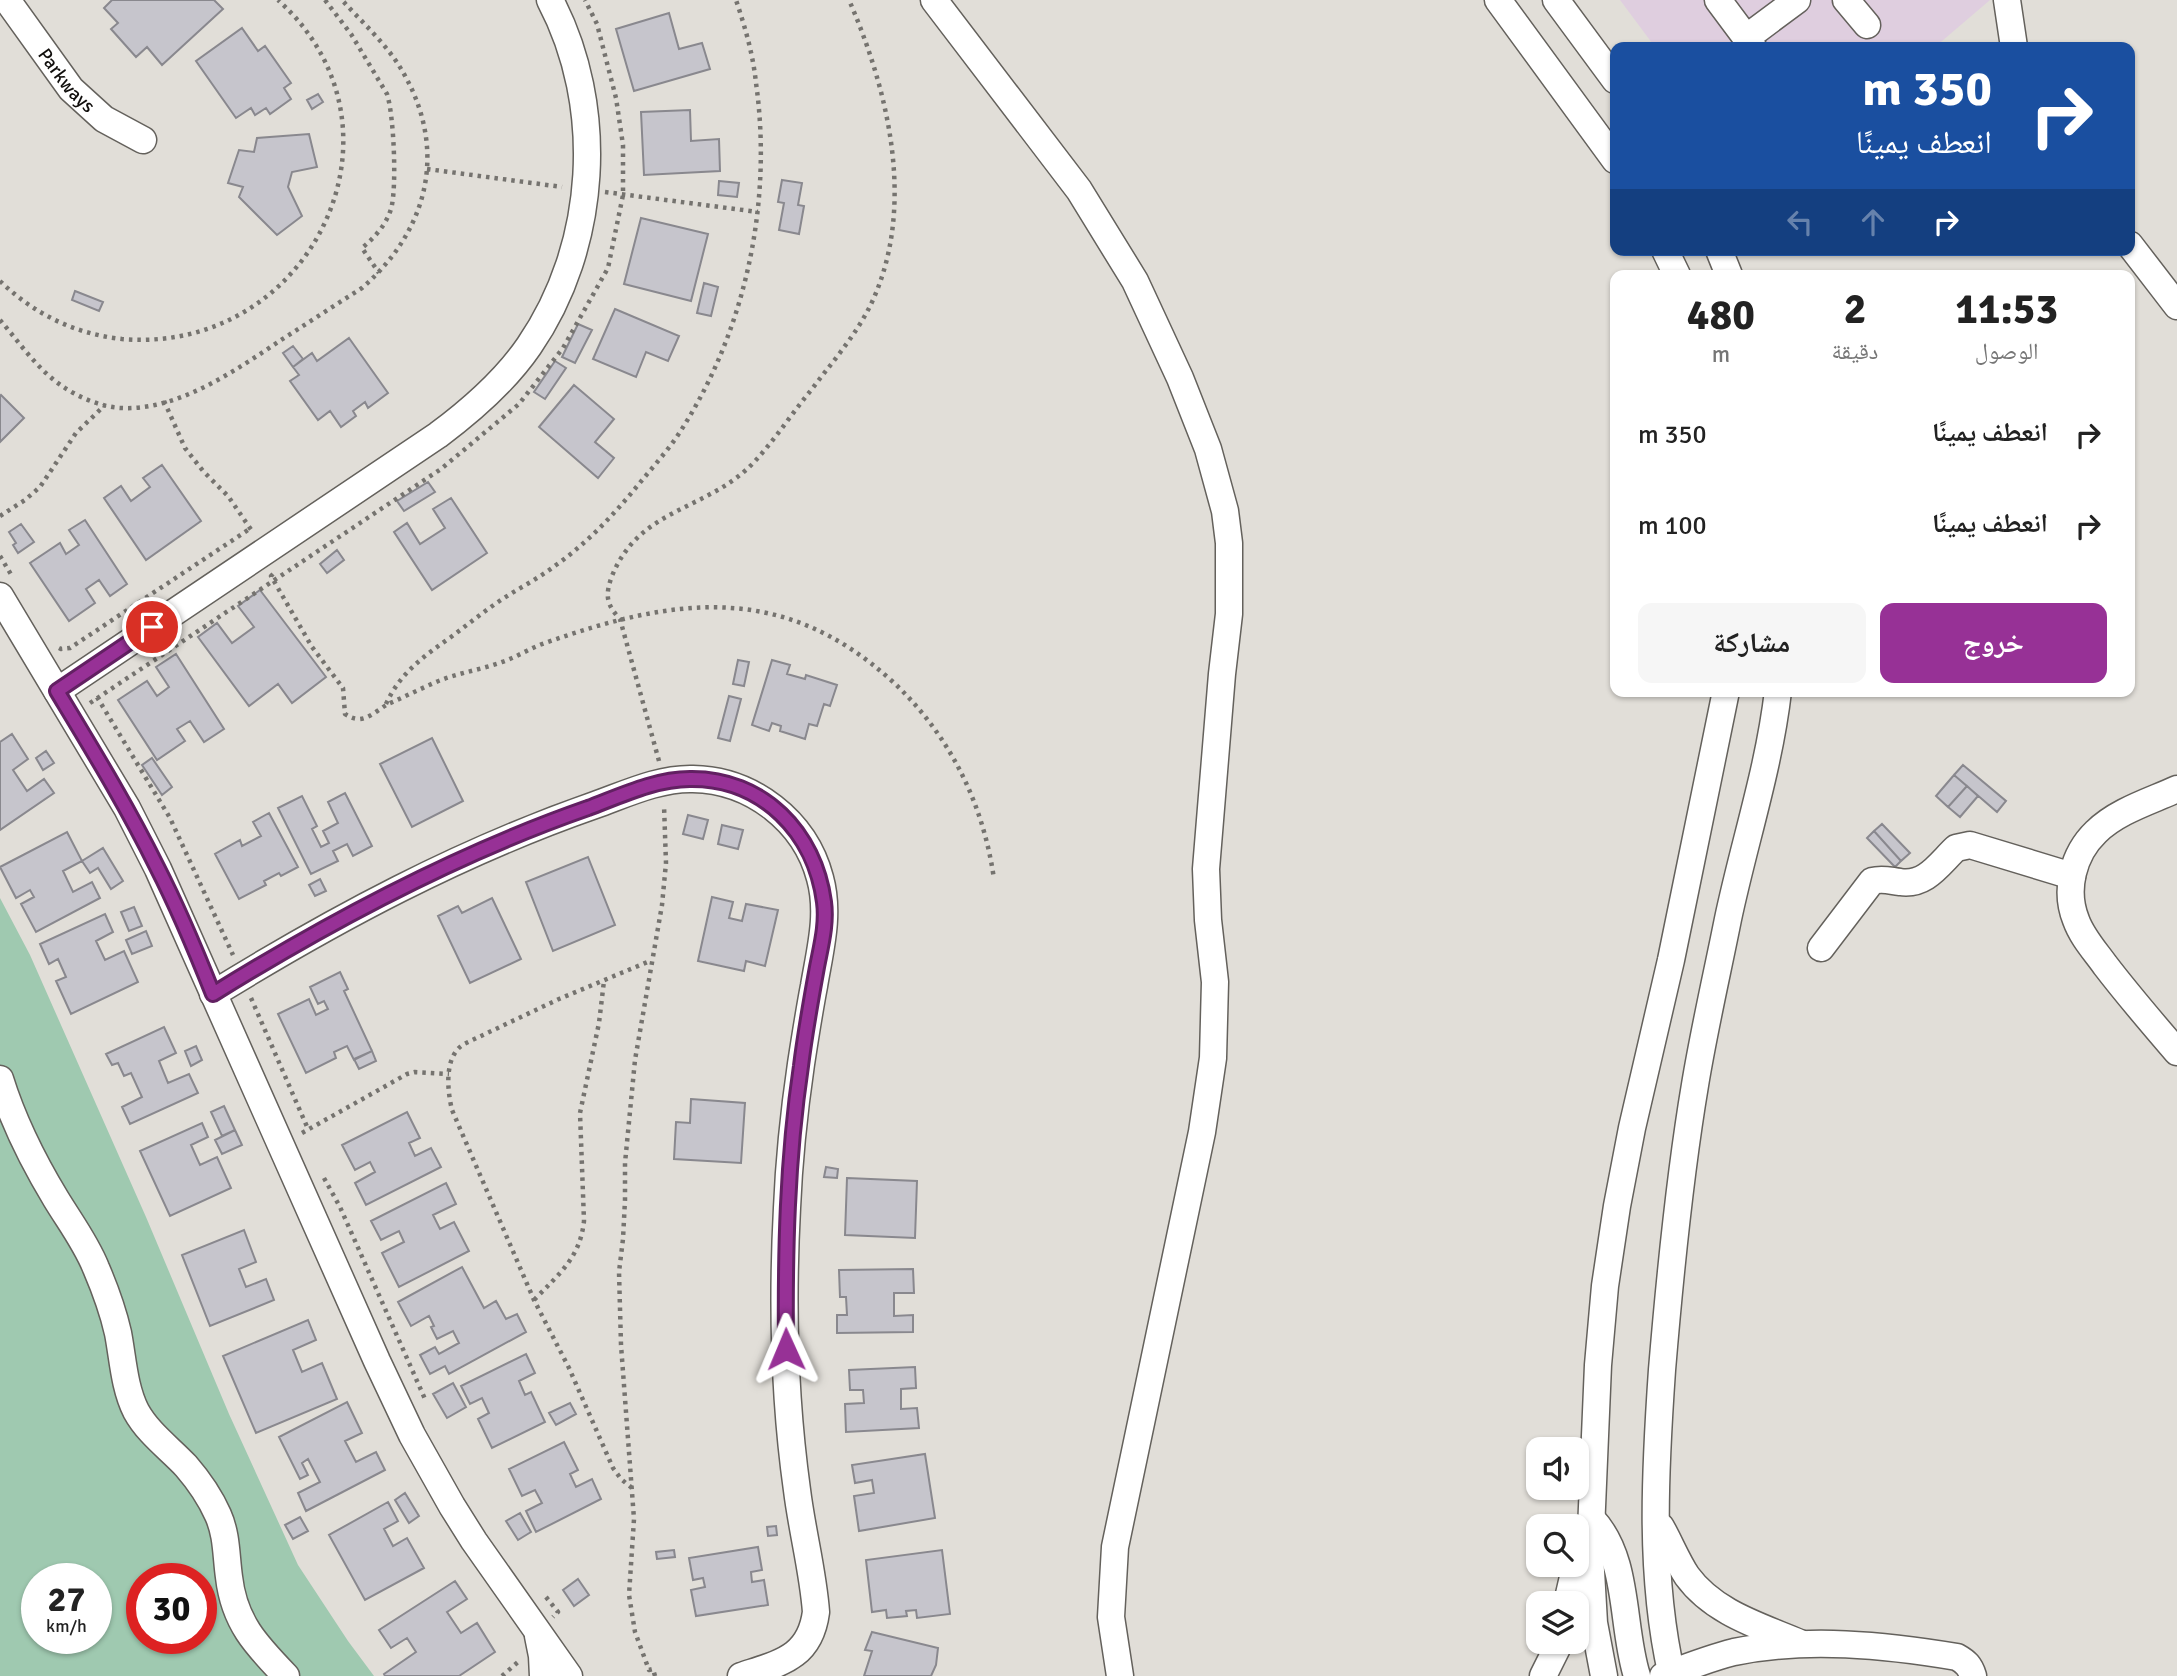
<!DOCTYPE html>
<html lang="ar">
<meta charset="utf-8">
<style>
body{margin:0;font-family:Signika,"Noto Naskh Arabic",sans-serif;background:#f6f6f6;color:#222;direction:rtl;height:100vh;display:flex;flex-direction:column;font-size:26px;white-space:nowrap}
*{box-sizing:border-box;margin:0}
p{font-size:23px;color:#767676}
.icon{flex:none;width:38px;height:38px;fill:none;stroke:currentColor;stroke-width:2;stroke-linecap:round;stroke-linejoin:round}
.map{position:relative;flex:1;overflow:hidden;direction:ltr}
.sheet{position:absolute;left:1610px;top:270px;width:525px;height:427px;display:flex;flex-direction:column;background:#fff;border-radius:14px;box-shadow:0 2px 5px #0004;direction:rtl}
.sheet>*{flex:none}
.guide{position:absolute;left:1610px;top:42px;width:525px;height:214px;border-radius:14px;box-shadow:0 2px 5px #0004;direction:rtl;background:#1a4fa0;color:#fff;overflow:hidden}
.fabs{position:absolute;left:1526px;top:1437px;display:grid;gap:14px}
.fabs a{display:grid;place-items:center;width:63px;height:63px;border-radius:14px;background:#fff;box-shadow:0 2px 5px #0004;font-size:35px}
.speed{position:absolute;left:21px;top:1563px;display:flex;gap:14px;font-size:35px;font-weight:700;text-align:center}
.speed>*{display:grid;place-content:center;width:91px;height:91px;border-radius:50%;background:#fff;box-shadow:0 2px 5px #0004;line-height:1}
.speed small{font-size:18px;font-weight:400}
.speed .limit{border:10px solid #d22;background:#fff;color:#111}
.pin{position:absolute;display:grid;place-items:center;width:60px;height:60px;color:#fff;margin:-30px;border:4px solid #fff;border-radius:50%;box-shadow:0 2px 7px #0007}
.me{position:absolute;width:77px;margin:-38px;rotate:359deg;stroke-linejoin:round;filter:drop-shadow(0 0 5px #0008)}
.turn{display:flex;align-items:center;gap:24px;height:147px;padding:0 28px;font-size:32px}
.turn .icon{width:91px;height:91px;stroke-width:2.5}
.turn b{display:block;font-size:49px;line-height:60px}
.lanes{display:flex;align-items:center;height:66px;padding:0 28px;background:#0003;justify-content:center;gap:35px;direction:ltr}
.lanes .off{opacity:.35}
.eta{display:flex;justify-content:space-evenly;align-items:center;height:119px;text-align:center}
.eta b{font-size:42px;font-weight:700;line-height:49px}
.cta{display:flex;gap:14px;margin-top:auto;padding:14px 28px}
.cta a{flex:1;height:80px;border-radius:14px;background:#973196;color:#fff;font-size:28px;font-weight:700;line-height:80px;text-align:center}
.cta a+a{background:#f6f6f6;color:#222}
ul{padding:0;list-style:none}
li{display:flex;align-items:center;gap:21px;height:91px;padding:0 28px}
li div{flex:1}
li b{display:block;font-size:26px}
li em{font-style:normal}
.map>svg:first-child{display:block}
</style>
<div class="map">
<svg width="2177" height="1676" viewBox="0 0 2177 1676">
<rect width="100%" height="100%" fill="#e1ded8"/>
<path fill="#dfcedf" d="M1620 0H1990L1935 47H1655Z"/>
<path fill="#9fc9b0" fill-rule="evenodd" d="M0 898 30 955 146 1217 229 1414 298 1565 348 1641 374 1676H0ZM37 1578H96V1638H37ZM142 1578H201V1638H142Z"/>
<path fill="#c6c5cc" stroke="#89888e" stroke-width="2" d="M112 0H214L223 9 162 65 147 47 136 57 111 29 118 23 104 8Z
M669 13 679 49 702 43 710 69 634 91 616 29Z
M242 28 258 51 265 46 291 83 284 88 291 99 270 114 266 108 255 115 251 108 236 118 196 61Z
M318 94 323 102 312 109 307 100Z
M690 110 691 141 719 139 720 171 644 175 641 112Z
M309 134 317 167 292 172 288 187 302 216 277 235 239 197 243 187 228 183 239 150 254 152 257 138Z
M782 180 802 183 798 205 804 206 799 234 779 230 784 203 778 202Z
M719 181 739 183 737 197 718 195Z
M641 218 708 234 691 301 624 284Z
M704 283 718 287 711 316 697 313Z
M75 291 103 302 99 311 72 300Z
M615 309 679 336 668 361 646 352 636 377 593 359Z
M578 324 592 330 575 363 562 357Z
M349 338 388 393 368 408 365 402 353 411 356 416 341 427 330 411 318 420 290 381 299 375 293 367 312 353 317 361Z
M293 346 303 359 293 367 283 353Z
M555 361 566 368 545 399 534 392Z
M574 385 614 419 595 442 614 458 598 478 539 427Z
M1 395 24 418 0 442V396Z
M162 465 201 521 146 560 104 498 121 486 131 501 150 487 143 478Z
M428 482 435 492 404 511 397 501Z
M451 498 487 553 432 590 394 532 407 523 420 544 445 528 433 509Z
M85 520 127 584 110 596 99 580 86 589 95 603 69 621 30 563 60 543 66 554 79 545 69 530Z
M21 524 34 542 18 553 13 545 16 543 9 532Z
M337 550 344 560 327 573 320 564Z
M260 590 326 677 292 703 278 684 249 706 198 637 217 623 232 643 254 627 238 606Z
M176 654 224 729 204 742 190 721 177 729 185 741 157 760 118 700 147 681 157 696 169 687 156 667Z
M738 660 749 662 744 686 733 684Z
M772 660 790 665 787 674 805 679 806 675 837 685 830 706 824 704 817 726 809 724 805 739 780 731 781 726 772 723 769 731 752 725Z
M729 696 741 699 730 741 718 738Z
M12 734 28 759 13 770 27 791 44 779 54 793 0 830V742Z
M432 738 463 801 412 827 380 764Z
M46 751 54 763 43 770 36 758Z
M152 758 172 787 162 795 142 765Z
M1963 765 2006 801 1997 812 1954 775Z
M1954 775 1967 786 1948 807 1936 796Z
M1967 786 1978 796 1960 817 1948 807Z
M345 793 372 846 353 856 347 844 333 851 338 861 311 874 278 808 302 796 317 826 312 829 321 847 329 843 323 831 338 823 328 802Z
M269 813 298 867 281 876 279 873 264 881 266 885 239 899 215 854 240 840 242 846 261 836 253 822Z
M688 815 708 820 703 839 683 834Z
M1882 824 1910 853 1901 861 1874 831Z
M722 825 743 830 738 849 718 844Z
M1874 831 1901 861 1895 867 1867 838Z
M67 832 82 861 63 871 73 892 92 882 100 898 36 932 21 904 34 897 30 890 16 898 0 867Z
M103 848 123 881 111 889 98 868 90 873 82 861Z
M588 857 615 925 553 951 526 882Z
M320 879 326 891 315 896 309 885Z
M712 897 733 902 729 918 742 921 746 904 778 910 765 966 746 961 744 971 698 961Z
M492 898 521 959 470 983 438 916 458 906 462 913Z
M134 907 142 926 129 931 121 912Z
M105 914 113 932 96 941 105 960 124 951 138 982 71 1014 56 981 66 977 58 959 49 964 40 944Z
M146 931 152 946 132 954 126 940Z
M340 972 348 989 344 991 372 1051 354 1060 347 1046 334 1052 336 1058 306 1073 278 1014 309 999 316 1015 328 1009 324 1001 318 1004 310 987Z
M164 1027 176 1053 159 1061 168 1083 189 1074 198 1093 130 1124 122 1107 142 1097 131 1073 124 1076 118 1063 112 1065 106 1054Z
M196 1046 202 1060 191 1066 185 1051Z
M372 1051 376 1061 359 1069 354 1059Z
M691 1099 745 1103 741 1163 674 1159 676 1122 690 1123Z
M224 1106 235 1130 222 1136 211 1112Z
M407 1112 420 1138 409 1143 415 1156 431 1148 441 1167 366 1205 355 1183 375 1172 370 1162 355 1170 342 1145Z
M202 1123 208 1137 191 1145 200 1165 217 1157 231 1188 170 1216 140 1151Z
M235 1130 242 1145 222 1154 215 1140Z
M826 1167 838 1169 837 1178 824 1177Z
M847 1178 917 1181 915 1238 845 1235Z
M446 1183 456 1204 433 1215 440 1229 454 1222 469 1251 399 1287 382 1253 404 1242 399 1231 381 1240 371 1221Z
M244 1230 256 1262 239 1269 246 1287 266 1279 274 1300 210 1326 182 1255Z
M462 1267 484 1308 496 1301 506 1319 517 1314 526 1332 449 1374 445 1366 430 1374 420 1355 435 1347 439 1354 459 1343 453 1331 437 1339 431 1327 434 1326 429 1316 411 1326 398 1302Z
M913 1269 914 1293H894V1316L913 1315V1332L837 1333V1315H847L846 1297H840L839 1270Z
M308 1320 316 1340 293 1350 302 1372 322 1363 337 1399 256 1433 223 1356Z
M526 1354 535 1373 519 1381 525 1395 531 1392 545 1422 492 1448 478 1419 489 1413 482 1398 470 1404 461 1386Z
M915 1367 916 1388 901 1389V1409L917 1408 919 1428 846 1432 845 1404 864 1403 863 1390H850L849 1370Z
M453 1383 466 1407 447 1418 433 1394Z
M347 1402 362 1433 345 1441 356 1462 376 1452 385 1470 306 1511 298 1493 320 1482 308 1459 302 1463 308 1475 300 1479 279 1437Z
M570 1403 576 1414 556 1425 549 1413Z
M564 1442 578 1470 570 1474 576 1487 592 1479 601 1499 536 1532 526 1511 542 1503 535 1490 522 1496 509 1469Z
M925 1454 935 1518 859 1531 854 1496 874 1493 872 1480 855 1483 852 1465Z
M405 1493 419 1516 409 1523 395 1500Z
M388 1502 398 1521 384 1529 393 1546 407 1538 424 1568 365 1600 329 1535Z
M520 1513 531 1532 518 1540 506 1521Z
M300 1517 308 1531 293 1539 285 1525Z
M776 1526 777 1535 768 1536 767 1527Z
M758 1547 762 1570 751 1572 752 1582 764 1580 768 1605 696 1616 691 1590 705 1587 703 1578 693 1580 689 1558Z
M674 1550 675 1557 657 1559 656 1552Z
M942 1550 950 1614 917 1618 916 1610 906 1611 907 1616 887 1618 886 1610 872 1612 866 1560Z
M578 1579 589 1595 574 1606 563 1590Z
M455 1581 467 1599 447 1612 461 1633 477 1623 495 1652 459 1676H385L384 1674 416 1652 407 1638 391 1648 379 1630Z
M872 1632 938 1648 936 1665 931 1676H864L872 1651 865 1650Z"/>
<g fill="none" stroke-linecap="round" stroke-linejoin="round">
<g stroke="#64615c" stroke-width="29">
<g id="minor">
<path id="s1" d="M7 0 71 89 104 119 143 140"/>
<path d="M934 0 1079 190 1135 281 1180 378 1208 449 1225 511 1229 543V614L1222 674 1206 869 1208 920 1215 982 1213 1058 1202 1132 1115 1547 1111 1617 1120 1676"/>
<path d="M1498 0 1615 160"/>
<path d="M1556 0 1615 80"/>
<path d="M1718 0 1753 47"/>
<path d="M1846 0 1867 25"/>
<path d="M2007 0 2014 47"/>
<path d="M1746 38 1797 0"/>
<path d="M2130 245 2177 306"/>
<path d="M1665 250 1677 275"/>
<path d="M1719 250 1729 275"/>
<path d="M0 596 127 808 158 869 377 1361 412 1435 452 1506 474 1541 569 1676"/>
<path d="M57 691 438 435C473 409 505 381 529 346 598 246 606 106 550 0"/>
<path d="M2177 789C2151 801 2117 811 2096 832 2073 854 2064 890 2076 920 2082 937 2095 951 2105 965 2128 995 2152 1023 2177 1052"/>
<path d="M1821 948 1872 881C1883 878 1890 881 1900 882 1926 886 1939 864 1956 848L1970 845 2072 876"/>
<path d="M213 994C335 919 460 852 595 805 626 794 659 778 693 779 752 780 805 821 820 878 830 914 820 950 814 986 809 1012 805 1038 801 1064 794 1112 789 1160 787 1208 782 1302 784 1397 797 1490 802 1531 813 1571 816 1612 810 1658 780 1663 741 1676"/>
<path d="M0 1079C13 1121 33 1161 56 1199 70 1222 86 1243 96 1268 105 1289 113 1311 118 1333 123 1359 124 1387 136 1411 148 1433 169 1448 186 1466 199 1481 210 1497 218 1515 227 1535 226 1556 229 1577 234 1622 256 1645 286 1676"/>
<path d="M1592 1519C1630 1559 1621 1626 1637 1676"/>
<path d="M1661 1527C1670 1543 1677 1561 1687 1576 1714 1613 1760 1626 1800 1643"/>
<path d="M1567 1603 1576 1564"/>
<path d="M538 1636 542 1656 543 1676"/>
<path d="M1543 1676 1560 1642"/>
<path d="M1604 1676 1594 1623 1590 1554 1598 1365 1605 1286 1617 1206 1632 1128 1671 960 1726 691"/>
<path d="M1663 1676C1687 1667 1710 1658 1734 1652 1807 1637 1885 1645 1957 1657 1966 1662 1970 1666 1973 1676"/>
<path d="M1672 1676C1649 1577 1655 1471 1662 1370 1670 1274 1679 1180 1695 1085 1704 1030 1717 974 1728 919 1744 843 1769 769 1778 691"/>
</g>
</g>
<path stroke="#75736f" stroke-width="4.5" stroke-dasharray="3.5 5" stroke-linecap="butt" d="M325 0 351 34 387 94C394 115 397 189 391 209 386 225 375 237 362 248L379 273
M427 169 562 187
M605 192 758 212
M0 281C34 314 75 334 122 339 309 355 422 130 278 0
M0 320C19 342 37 369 62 386 78 397 101 407 121 408 178 411 236 370 281 340 308 323 335 305 362 288 433 226 449 141 396 61 381 39 359 19 342 0
M164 401 185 448 203 471 228 496 252 531
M0 516 25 500 40 487 76 433 105 405
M0 556 12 576
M273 574 271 576 312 647 343 688 345 714C350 717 354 719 360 719 370 718 379 709 388 704 404 697 420 689 436 682 457 673 480 670 502 662 517 657 530 648 545 643 675 597 783 582 892 681 949 734 983 802 994 879
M59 648 61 649 70 648 251 528
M97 697 170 818 233 955
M90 703 441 469 519 404 563 348 608 268 623 195V145L616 98 597 24 585 0
M386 704C400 673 424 656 451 637 467 625 482 613 498 602 517 589 538 579 556 565 590 541 617 511 643 479 654 466 666 452 676 438 745 335 773 204 756 83 753 54 745 27 736 0
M659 761 620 619C606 604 605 595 612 576 640 506 710 511 756 460 776 438 793 412 812 389 833 361 857 334 872 302 916 207 889 92 849 0
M251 998 308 1129
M302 1133 407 1074 415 1072 449 1074
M324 1178 340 1207 425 1399
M534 1300C559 1274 580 1258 584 1221L580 1113 599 1023 604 981
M632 1488 621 1479 613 1468 569 1368 534 1300 452 1110C447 1089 444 1056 464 1044L559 999 650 961
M546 1597 558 1612 553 1617
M502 1676 518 1662
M655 1676 653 1669 649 1670 635 1632 629 1595 634 1519 621 1345 619 1272 623 1239 625 1200V1163L635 1060 662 905 666 863 664 805"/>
<use href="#minor" stroke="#fff" stroke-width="26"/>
</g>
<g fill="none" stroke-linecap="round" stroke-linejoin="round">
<g stroke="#622062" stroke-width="18">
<path id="route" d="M152 627 57 691C92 749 127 806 157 867 178 908 196 951 213 994 332 920 456 854 588 808 620 796 655 779 690 779 763 778 815 833 824 902 827 924 821 946 817 967 811 1000 805 1033 801 1066 787 1160 785 1254 786 1349"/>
</g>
<use href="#route" stroke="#973196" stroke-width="12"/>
</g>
<g text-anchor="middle" stroke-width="5" stroke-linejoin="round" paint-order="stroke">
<g font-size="19" fill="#100e0c" stroke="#eeebe5">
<text dy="7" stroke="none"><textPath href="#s1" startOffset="100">Parkways</textPath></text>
</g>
</g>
</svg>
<div class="fabs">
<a><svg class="icon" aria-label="sound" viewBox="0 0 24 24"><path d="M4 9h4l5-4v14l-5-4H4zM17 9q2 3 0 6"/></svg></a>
<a><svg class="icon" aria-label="search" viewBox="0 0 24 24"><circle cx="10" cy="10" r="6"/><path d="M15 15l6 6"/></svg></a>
<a><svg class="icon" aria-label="layers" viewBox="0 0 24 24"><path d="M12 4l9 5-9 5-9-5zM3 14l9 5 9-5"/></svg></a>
</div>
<div class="speed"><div>27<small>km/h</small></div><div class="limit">30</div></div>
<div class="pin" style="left:152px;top:627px;background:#d93025"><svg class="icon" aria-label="arrive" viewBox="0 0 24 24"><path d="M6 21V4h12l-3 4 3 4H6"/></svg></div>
<svg class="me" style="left:786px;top:1349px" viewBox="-20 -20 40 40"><path d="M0-17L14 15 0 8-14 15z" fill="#973196" stroke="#fff" stroke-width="4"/></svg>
<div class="guide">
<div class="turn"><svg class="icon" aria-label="right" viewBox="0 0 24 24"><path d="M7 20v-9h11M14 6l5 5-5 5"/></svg><div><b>350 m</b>انعطف يمينًا</div></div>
<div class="lanes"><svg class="icon off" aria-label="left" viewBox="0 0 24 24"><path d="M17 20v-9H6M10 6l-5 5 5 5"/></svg><svg class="icon off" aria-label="ahead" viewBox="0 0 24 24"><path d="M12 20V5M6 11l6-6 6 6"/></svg><svg class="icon" aria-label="right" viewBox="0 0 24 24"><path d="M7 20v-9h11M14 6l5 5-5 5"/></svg></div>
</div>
<section class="sheet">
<div class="eta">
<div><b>11:53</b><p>الوصول</p></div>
<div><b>2</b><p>دقيقة</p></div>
<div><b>480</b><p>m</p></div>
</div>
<ul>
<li><svg class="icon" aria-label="right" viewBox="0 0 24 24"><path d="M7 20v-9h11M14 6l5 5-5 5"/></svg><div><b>انعطف يمينًا</b></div><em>350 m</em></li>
<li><svg class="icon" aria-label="right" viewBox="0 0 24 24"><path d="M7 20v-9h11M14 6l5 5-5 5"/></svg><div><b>انعطف يمينًا</b></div><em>100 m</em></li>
</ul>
<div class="cta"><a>خروج</a><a>مشاركة</a></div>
</section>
</div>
